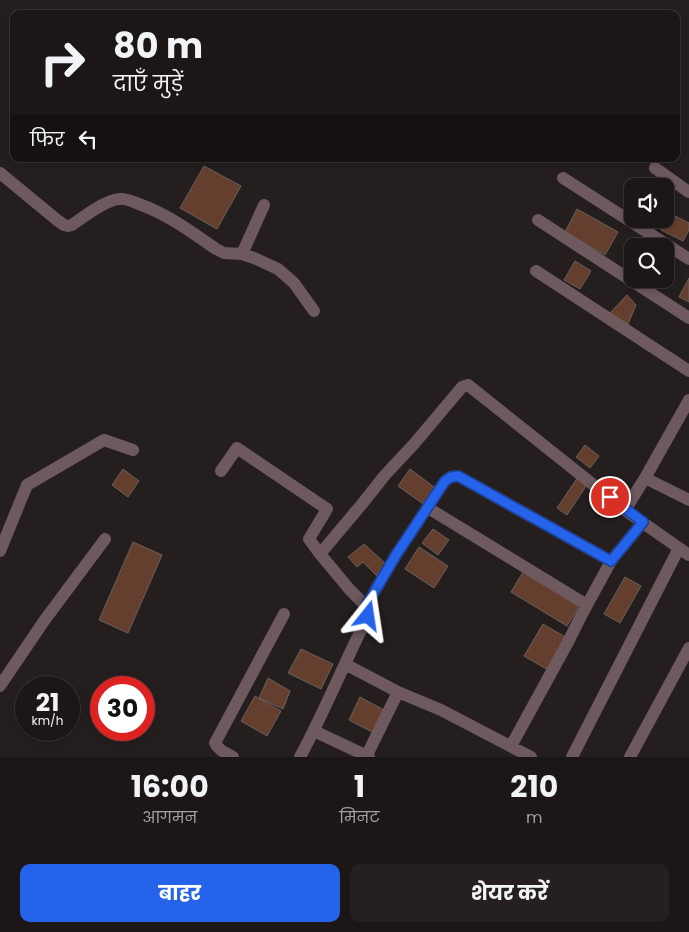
<!DOCTYPE html>
<html lang="hi">
<meta charset="utf-8">
<style>
body{margin:0;font-family:Poppins,"Noto Sans Devanagari",sans-serif;background:#251f1f;color:#f1f3f6;height:100vh;display:flex;flex-direction:column;font-size:19px;white-space:nowrap}
*{box-sizing:border-box;margin:0}
p{font-size:16px;color:#a09fa1}
.icon{flex:none;width:28px;height:28px;fill:none;stroke:currentColor;stroke-width:2;stroke-linecap:round;stroke-linejoin:round}
.map{position:relative;height:757px;overflow:hidden}
.panel{display:flex;flex-direction:column;background:#1c1616;flex:1}
.panel>*{flex:none}
.top-card{position:absolute;left:10px;top:10px;width:670px;height:152px;border-radius:10px;box-shadow:0 2px 8px #0003,0 0 0 1px #3a3535;background:#1c1616;color:#f1f3f6;overflow:hidden}
.tools{position:absolute;left:624px;top:178px;display:grid;gap:10px}
.tools a{display:grid;place-items:center;width:50px;height:50px;border-radius:10px;background:#1c1616;box-shadow:0 2px 8px #0003,0 0 0 1px #3a3535;font-size:25px}
.speed{position:absolute;left:15px;top:676px;display:flex;gap:10px;font-size:25px;font-weight:700;text-align:center}
.speed>*{display:grid;place-content:center;width:65px;height:65px;border-radius:50%;background:#1c1616;box-shadow:0 2px 8px #0003,0 0 0 1px #3a3535;line-height:1}
.speed small{font-size:12px;font-weight:400}
.speed .limit{border:8px solid #d22;background:#fff;color:#111}
.pin{position:absolute;display:grid;place-items:center;width:42px;height:42px;color:#fff;margin:-21px;border:2px solid #fff;border-radius:50%;box-shadow:0 1px 5px #0007}
.me{position:absolute;width:55px;margin:-28px;rotate:15deg;stroke-linejoin:round;filter:drop-shadow(0 0 4px #0008)}
.turn{display:flex;align-items:center;gap:18px;height:105px;padding:0 20px;font-size:22px}
.turn .icon{width:65px;height:65px;stroke-width:2.5}
.turn b{display:block;font-size:35px;line-height:42px}
.then{display:flex;align-items:center;height:48px;padding:0 20px;background:#0003;gap:10px;font-size:19px}
.eta{display:flex;justify-content:space-evenly;align-items:center;height:85px;text-align:center}
.eta b{font-size:30px;font-weight:700;line-height:35px}
.primary-button{display:flex;gap:10px;margin-top:auto;padding:10px 20px}
.primary-button a{flex:1;height:58px;border-radius:10px;background:#2563eb;color:#fff;font-size:20px;font-weight:700;line-height:58px;text-align:center}
.primary-button a+a{background:#251f1f;color:#f1f3f6}
.map>svg:first-child{display:block}
</style>
<div class="map">
<svg width="689" height="757" viewBox="0 0 689 757">
<rect width="100%" height="100%" fill="#251e1e"/>
<path fill="#653f2e" stroke="#68615e" d="M204 166 241 186 217 229 180 208Z
M577 209 618 232 605 255 565 232Z
M669 213 689 223V230L683 241 661 230Z
M575 261 591 271 580 289 564 280Z
M689 278V302L679 297Z
M627 295 636 305 628 324 609 314Z
M585 445 599 456 590 468 576 457Z
M123 469 139 481 128 497 112 485Z
M410 469 438 490 426 506 398 486Z
M578 477 588 483 567 515 557 508Z
M433 529 449 540 438 555 422 543Z
M133 542 162 555 128 633 99 620Z
M364 544 387 565 377 576 363 562 357 567 348 557Z
M419 547 448 566 434 588 405 569Z
M523 572 579 606 567 626 511 592Z
M625 577 641 586 620 623 604 614Z
M543 624 567 638 548 670 524 656Z
M301 649 333 664 321 689 288 673Z
M268 678 290 691 283 709 259 698Z
M255 696 281 711 267 736 241 721Z
M360 697 384 710 372 732 349 720Z"/>
<g fill="none" stroke-linecap="round" stroke-linejoin="round">
<path stroke="#6d595e" stroke-width="12" d="M655 168 689 192
M0 173 57 220 64 225 68 226 72 225C83 217 107 199 120 199 126 198 133 202 139 204 169 215 190 231 216 249L224 253 242 254 254 258 278 269 294 283 314 311
M563 178 689 259
M538 220 689 318
M242 254 264 205
M536 271 689 371
M221 471 237 448 327 509 309 539 320 554 350 590 366 606 369 611 368 616C344 663 325 711 300 757
M645 478 689 500
M428 508 587 605
M625 510 645 478 689 400
M0 551 27 485 104 440 133 450
M320 554 362 504 385 475 414 444 462 387 468 385 625 510 689 555
M366 606 396 555 445 481 451 477 458 476 611 561
M345 664 398 692 441 710 531 757
M0 686 44 621 105 539
M314 731 369 757
M511 746 568 642 581 616 611 561 643 522
M233 757C226 753 218 750 215 743L284 614
M366 757 398 692
M572 757 679 548
M630 757 689 648"/>
</g>
<g fill="none" stroke-linecap="round" stroke-linejoin="round">
<g stroke="#184099" stroke-width="12">
<path id="route" d="M368 616 369 611 366 606 396 555 445 481 451 477 458 476 611 561 643 522 610 497"/>
</g>
<use href="#route" stroke="#2563eb" stroke-width="9"/>
</g>
</svg>
<div class="tools">
<a><svg class="icon" aria-label="sound" viewBox="0 0 24 24"><path d="M4 9h4l5-4v14l-5-4H4zM17 9q2 3 0 6"/></svg></a>
<a><svg class="icon" aria-label="search" viewBox="0 0 24 24"><circle cx="10" cy="10" r="6"/><path d="M15 15l6 6"/></svg></a>
</div>
<div class="speed"><div>21<small>km/h</small></div><div class="limit">30</div></div>
<div class="pin" style="left:610px;top:497px;background:#d93025"><svg class="icon" aria-label="arrive" viewBox="0 0 24 24"><path d="M6 21V4h12l-3 4 3 4H6"/></svg></div>
<svg class="me" style="left:368px;top:616px" viewBox="-20 -20 40 40"><path d="M0-17L14 15 0 8-14 15z" fill="#2563eb" stroke="#fff" stroke-width="4"/></svg>
<div class="top-card">
<div class="turn"><svg class="icon" aria-label="right" viewBox="0 0 24 24"><path d="M7 20v-9h11M14 6l5 5-5 5"/></svg><div><b>80 m</b>दाएँ मुड़ें</div></div>
<div class="then">फिर<svg class="icon" aria-label="left" viewBox="0 0 24 24"><path d="M17 20v-9H6M10 6l-5 5 5 5"/></svg></div>
</div>
</div>
<section class="panel">
<div class="eta">
<div><b>16:00</b><p>आगमन</p></div>
<div><b>1</b><p>मिनट</p></div>
<div><b>210</b><p>m</p></div>
</div>
<div class="primary-button"><a>बाहर</a><a>शेयर करें</a></div>
</section>
